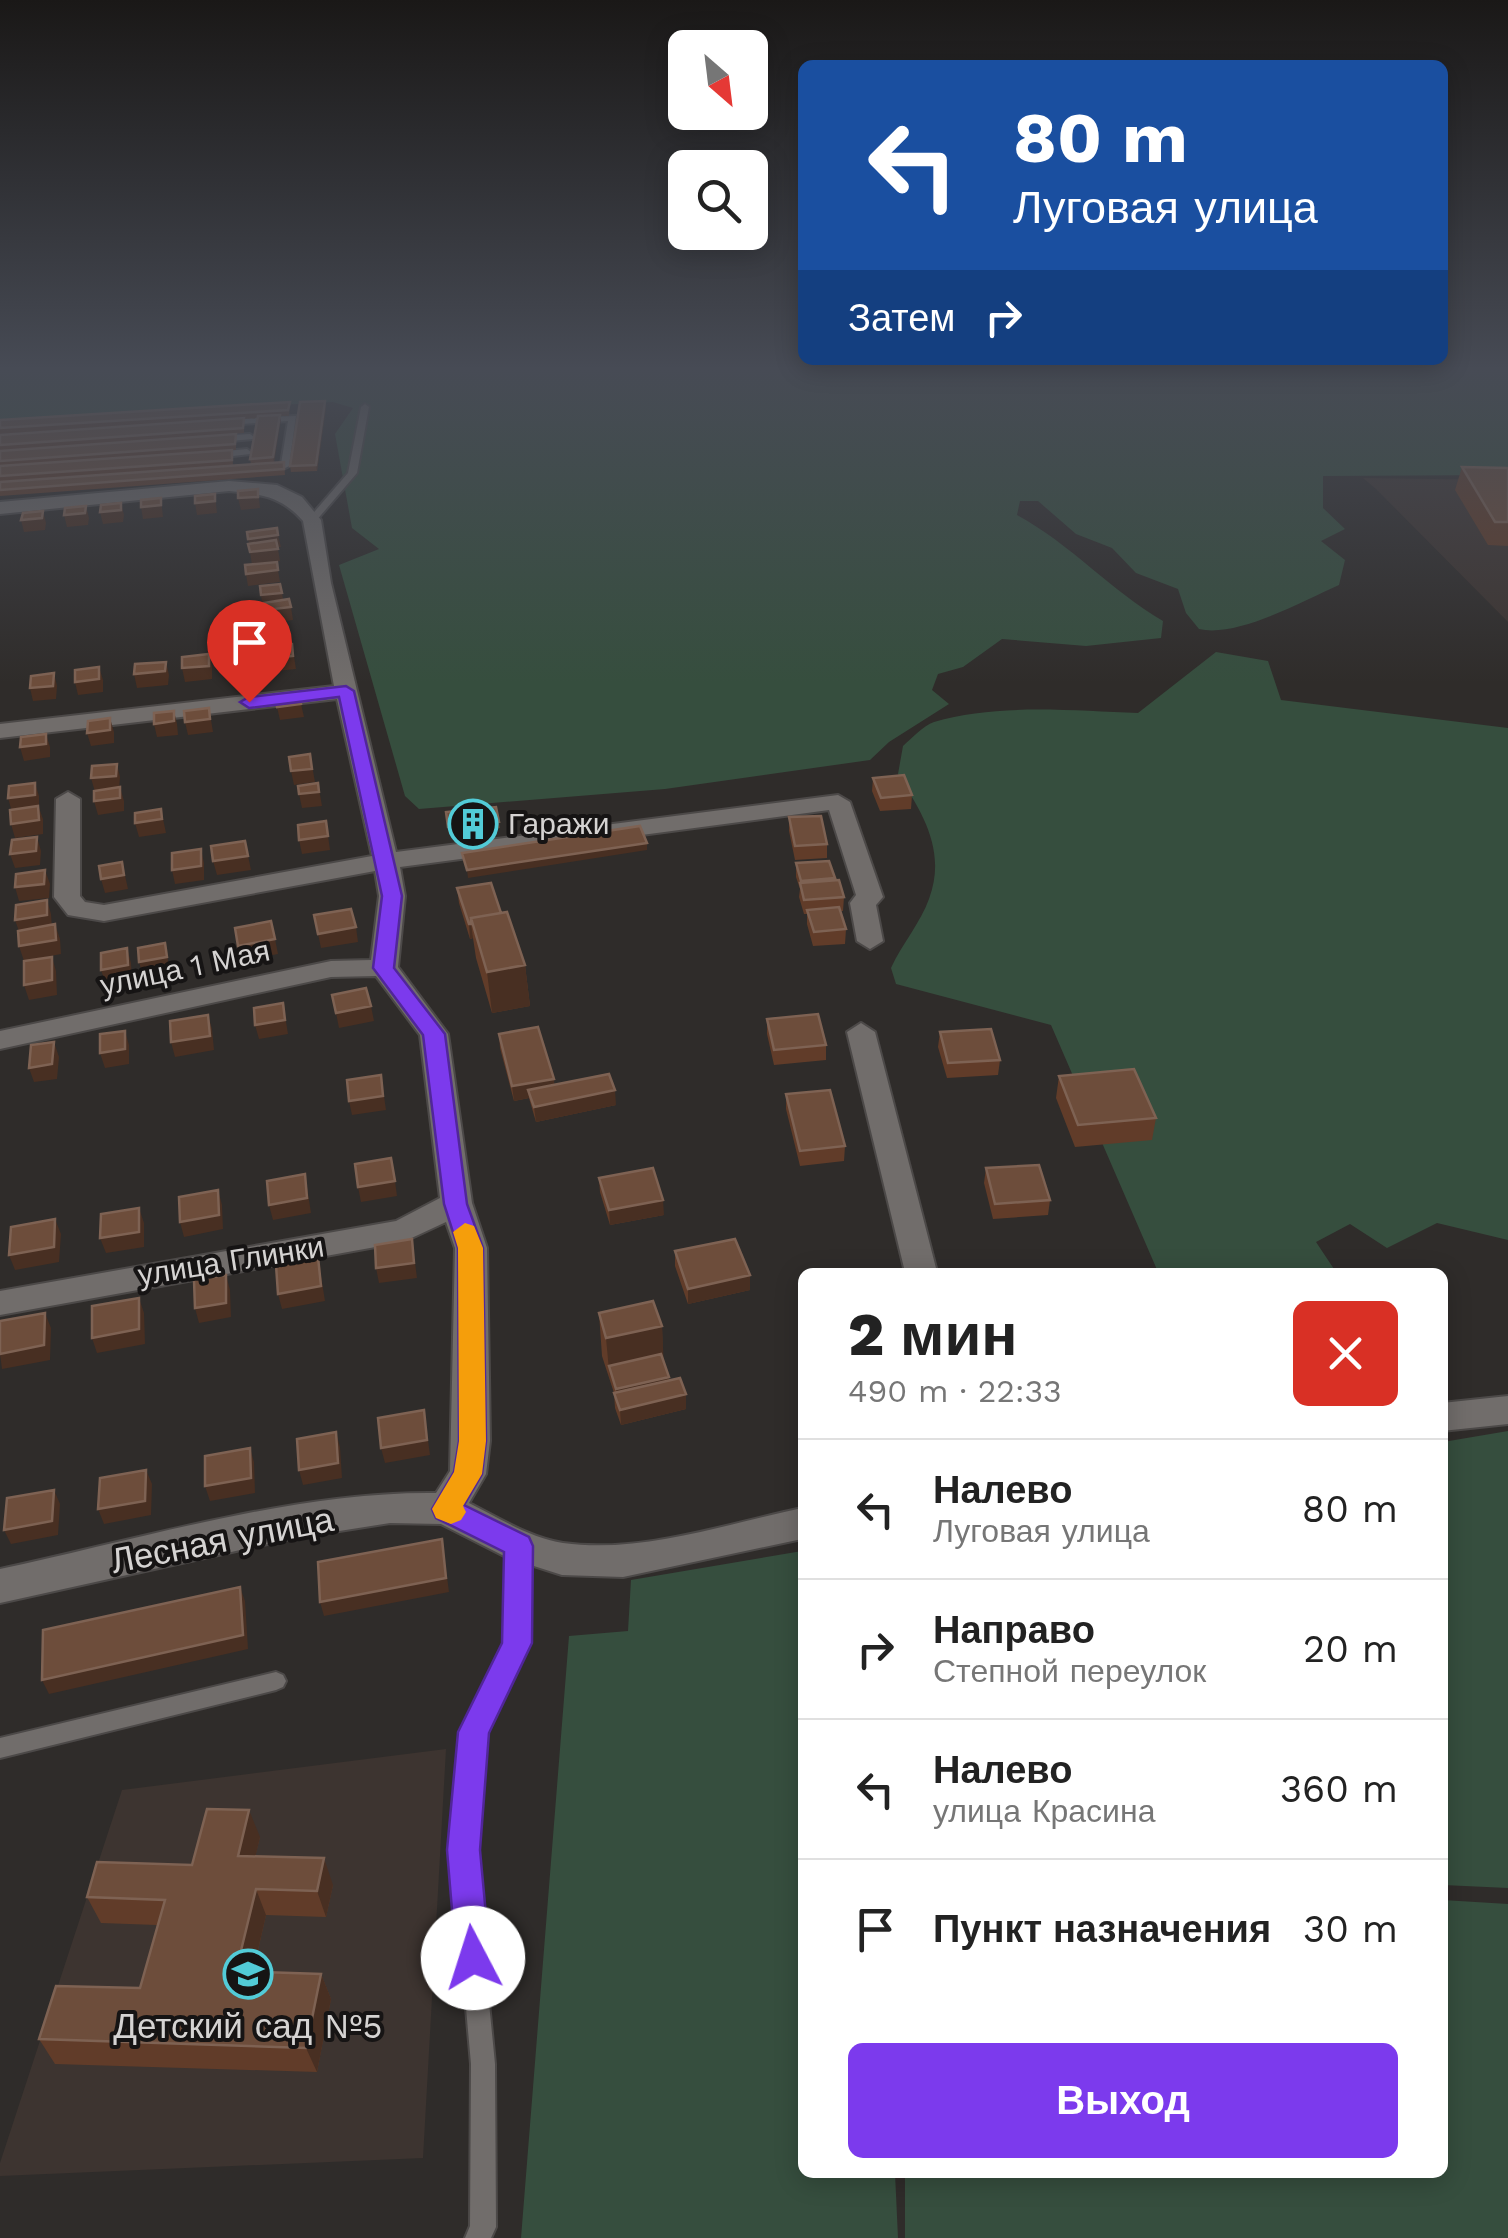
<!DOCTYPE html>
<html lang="ru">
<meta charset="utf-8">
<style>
body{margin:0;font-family:"Work Sans",sans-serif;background:#f2f2f2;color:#222;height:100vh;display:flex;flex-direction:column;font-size:38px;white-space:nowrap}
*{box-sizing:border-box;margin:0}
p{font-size:32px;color:#767676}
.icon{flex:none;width:55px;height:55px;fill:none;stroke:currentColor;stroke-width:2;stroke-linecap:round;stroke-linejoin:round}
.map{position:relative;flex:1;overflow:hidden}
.side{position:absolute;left:798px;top:1268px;width:650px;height:910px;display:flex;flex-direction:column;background:#fff;border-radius:15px;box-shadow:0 5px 25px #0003}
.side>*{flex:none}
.top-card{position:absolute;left:798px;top:60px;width:650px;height:305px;border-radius:15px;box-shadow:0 5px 25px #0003;background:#1a4fa0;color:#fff;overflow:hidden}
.needle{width:65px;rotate:152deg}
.controls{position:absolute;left:668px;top:30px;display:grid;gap:20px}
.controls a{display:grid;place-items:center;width:100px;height:100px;border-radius:15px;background:#fff;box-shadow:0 5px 25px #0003;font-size:50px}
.pin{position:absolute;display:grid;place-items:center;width:85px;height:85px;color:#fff;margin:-102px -42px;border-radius:50% 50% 50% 0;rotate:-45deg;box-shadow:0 0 10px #0007}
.pin .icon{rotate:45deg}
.me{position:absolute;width:110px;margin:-55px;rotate:355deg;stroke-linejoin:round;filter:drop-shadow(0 0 8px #0008)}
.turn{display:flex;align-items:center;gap:35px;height:210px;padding:0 50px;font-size:45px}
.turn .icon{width:130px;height:130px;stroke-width:2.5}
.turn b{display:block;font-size:70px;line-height:85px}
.then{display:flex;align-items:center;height:95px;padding:0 50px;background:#0003;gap:20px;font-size:38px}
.round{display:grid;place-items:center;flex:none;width:105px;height:105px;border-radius:15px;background:#f2f2f2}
.headline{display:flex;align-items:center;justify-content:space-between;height:170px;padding:0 50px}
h1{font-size:60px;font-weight:800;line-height:75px}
.action{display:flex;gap:20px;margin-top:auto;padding:20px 50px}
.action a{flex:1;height:115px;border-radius:15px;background:#7c3aed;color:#fff;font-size:40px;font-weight:800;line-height:115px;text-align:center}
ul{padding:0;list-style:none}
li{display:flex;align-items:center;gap:30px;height:140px;padding:0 50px;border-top:2px solid #e0e0e0}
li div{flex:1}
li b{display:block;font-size:38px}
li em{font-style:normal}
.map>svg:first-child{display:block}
</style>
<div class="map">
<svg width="1508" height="2238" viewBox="0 0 1508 2238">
<rect width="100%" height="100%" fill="#2f2c2a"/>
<path fill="#3d3430" d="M1363 478 1508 480V622L1376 489Z
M446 1749 423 2158 0 2176V2163L122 1790Z"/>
<path fill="#364e3e" d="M0 369H1508V475L1323 476V508L1345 529 1321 541 1345 560 1339 585C1303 601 1237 638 1199 629L1186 613 1178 589 1136 573 1112 548 1076 534 1038 501H1020L1017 515C1072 545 1110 590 1163 621L1161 638 1086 646 1002 639 963 667 938 674 932 690 949 704 889 742 870 760 665 789 419 809 405 796 339 565 379 549 352 528 335 434 353 408 333 402 0 421Z
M1216 652 1268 661 1281 700 1508 728V1240L1437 1223 1387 1248 1350 1224 1316 1242 1336 1272H1158L1051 1025 896 984 891 968C902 944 921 922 929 899 947 850 922 813 898 774L903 746C912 738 923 726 934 722 997 703 1073 711 1138 713Z
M1508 1431V1888L1443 1885V1442Z
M802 1551V2172L895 2173 898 2238H521L569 1636 628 1631 631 1580Z
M1443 1900 1508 1904V2238H905V2173L1442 2172Z"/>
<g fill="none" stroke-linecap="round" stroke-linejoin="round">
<g stroke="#4c4948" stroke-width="4">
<path id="lane" d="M365 404 369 407 357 473 315 522H309V518L348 473 361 407Z
M296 416 289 466C284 470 269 471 264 467L281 464 288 421 227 425 223 422 227 419Z
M250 434 254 437 253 439 219 442 215 439 219 436Z
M247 449 251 452 250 454 216 458 212 455 216 452Z
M519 1538 526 1540 528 1546 527 1643 483 1733 474 1850 495 2064 496 2227 491 2238H465L470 2226 471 2064 452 1850 463 1732 507 1643 510 1546 512 1540Z
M276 1672 283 1675 286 1681 283 1687 276 1690 0 1758V1738Z"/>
</g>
<g stroke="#4c4948" stroke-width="4">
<path id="street" d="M229 481 277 485 302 497 321 520 331 583 396 852 838 795 850 802 883 897 876 905 883 941 870 949 857 941 850 903 856 895 829 810 400 867 405 896 398 967 448 1034 472 1203 487 1248 490 1441 486 1474 469 1503C499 1518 530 1538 563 1543 641 1554 726 1524 802 1508V1539L623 1577 562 1575 506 1557 441 1524 390 1523 295 1538 0 1603V1569C137 1540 296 1491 436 1493L450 1471 455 1248 446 1222 403 1242 0 1315V1291L396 1221 440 1198 420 1035 376 976 331 977 0 1049V1031L331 961 371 960 379 896 375 871 104 921 68 915 54 897 56 799 68 792 80 799V896L85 902 104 905 372 856 337 699 0 738V724L334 686 303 521C281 496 261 494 229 491L0 514V502Z
M861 1023 875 1032 937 1272H905L847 1032Z
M1508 1396V1424L1442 1431V1403Z"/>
</g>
<use href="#lane" fill="#716d6b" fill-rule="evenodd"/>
<use href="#street" fill="#716d6b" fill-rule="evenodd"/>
</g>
<path fill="#613c29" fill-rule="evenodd" d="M325 401 326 407 317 471 291 472 290 466Z
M290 402 289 416H280L274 462H284L285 475 0 496V435L118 426 0 434V420ZM258 418 250 459 251 464 233 465 232 450H236V434L0 451 244 433V419Z
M1462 467 1508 468V546L1488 545 1455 490Z
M873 778 912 795 911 809 880 811 872 791Z
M496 807 500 828 449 834 446 812Z
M789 817 827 844V858L795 860 789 831Z
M796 863 835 878 844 897 843 911H840L846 929 845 944 813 946 807 924V914H804L799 897 800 889 796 877Z
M457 888 501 913 525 965 530 1006 492 1013 476 958 473 938 470 939 459 903Z
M767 1019 826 1045V1060L774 1065 767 1034Z
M940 1032 1000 1060 998 1075 947 1078 938 1047Z
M499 1034 554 1085 616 1105 536 1122 529 1098 514 1101 500 1048Z
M1059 1076 1156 1118 1152 1140 1075 1147 1056 1098Z
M786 1094 845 1146 844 1161 800 1166 786 1109Z
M986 1168 1050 1200 1048 1215 993 1219 984 1183Z
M599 1178 664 1215 610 1225 600 1192Z
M675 1251 750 1290 688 1304 675 1266Z
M599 1313 662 1326 663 1362 669 1380 686 1409 621 1425 615 1408 614 1393 602 1356Z
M260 1837 255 1857 333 1885 326 1917 266 1915 253 1972 321 1974 331 1999 317 2072 55 2064 39 2039 140 1988 157 1925 101 1923 87 1897 192 1865Z"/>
<path fill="#482f22" d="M325 401 326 407 317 471 316 465Z
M280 415 281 420 274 463 273 457Z
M258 489 260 508 241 510 238 498Z
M215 494 217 513 197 515 195 503Z
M161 498 163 517 143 519 141 507Z
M121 503 124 515 123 522 103 524 100 512Z
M86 506 89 518 88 525 67 527 64 515Z
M43 511 46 523 45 530 24 532 21 520Z
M278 535 281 547 251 551 248 539Z
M278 549 280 561 252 565 250 552Z
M278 570 280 582 248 586 246 574Z
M282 593 284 605 263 608 261 595Z
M291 607 293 620 269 623 266 610Z
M292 644 296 669 267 672 264 659Z
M209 654 212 667V679L185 682 182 668Z
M166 662 169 675 168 685 137 688 134 674Z
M99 667 103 680V692L78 695 75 682Z
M54 673 57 686 56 699 33 701 30 688Z
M301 704 304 717 280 720 277 707Z
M209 708 213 732 188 735 185 722Z
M174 711 177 724 178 735 157 737 154 724Z
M110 718 114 732V743L91 746 87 733Z
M46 734 50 747V757L24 761 20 747Z
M310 754 315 782 294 785 291 771Z
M117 764 120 777 119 789 95 792 91 778Z
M35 783 39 796V808L43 819V834L15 838 11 824 12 812 8 798Z
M318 783 322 806 302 808 299 794Z
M120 787 124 801V811L98 815 94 801Z
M161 809 166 833 139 837 135 823Z
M326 821 330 850 302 854 299 840Z
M37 837 41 851 40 865 15 868 10 854Z
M245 841 251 870 217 875 213 861Z
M647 843V850L468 878 467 870Z
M201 849 204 863V880L175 884 172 870Z
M122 862 128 889 105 893 101 879Z
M45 870 50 884 49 898 19 901 15 887Z
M47 900 51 914 52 929 20 934 15 920Z
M55 924 60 939 61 954 24 961 19 946Z
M469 924H471L473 938 470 939Z
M356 927 358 942 321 948 318 934Z
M275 939 278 954 241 961 238 946Z
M165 943 170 972 143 976 139 962Z
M127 948 131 963 132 980 106 984 101 970Z
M52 957 56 971 57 995 29 1000 24 985Z
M525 965 530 1006 492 1013 487 972Z
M283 1003 288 1034 259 1039 255 1025Z
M371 1006 374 1021 339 1028 336 1013Z
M208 1015 212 1029 214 1050 175 1057 171 1042Z
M125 1031 129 1045V1064L105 1068 100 1053Z
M54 1042 59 1057 57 1079 34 1082 29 1068Z
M381 1075 386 1110 352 1115 349 1101Z
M554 1079 555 1094 528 1090 529 1098 514 1101 512 1086Z
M615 1090 616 1105 536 1122 534 1107Z
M305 1174 311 1213 273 1220 269 1205Z
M395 1181 397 1196 361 1202 358 1187Z
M218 1190 222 1205 223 1229 184 1237 180 1222Z
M663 1200 664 1215 610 1225 609 1210Z
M139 1208 144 1223V1247L106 1253 100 1238Z
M55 1219 61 1234 59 1262 15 1270 9 1255Z
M412 1239 417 1278 379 1283 376 1268Z
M318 1257 325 1301 282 1309 278 1294Z
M226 1275 230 1290 231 1317 199 1323 195 1308Z
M750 1275V1290L688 1304V1289Z
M139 1298 144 1313 145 1344 97 1353 92 1338Z
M45 1313 51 1328 50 1360 2 1369 0 1354Z
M662 1326 664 1368 609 1366 610 1381 606 1338Z
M669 1377 670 1392 618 1404 616 1389Z
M686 1394V1409L621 1425 620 1410Z
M424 1410 430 1455 385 1463 381 1448Z
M336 1432 340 1447 342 1478 303 1485 299 1470Z
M250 1448 254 1462 255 1493 210 1501 205 1486Z
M146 1470 152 1484 151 1515 104 1524 98 1509Z
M54 1490 60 1504 58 1535 11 1544 4 1530Z
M442 1539 449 1592 324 1616 320 1602Z
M240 1587 245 1601 248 1649 49 1694 42 1680Z
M249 1810 260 1837 249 1883 238 1856Z
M324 1858 333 1885 326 1917 317 1891Z
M256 1889 266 1915 247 1997 236 1971Z
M321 1974 331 1999 317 2072 306 2048Z"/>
<path fill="#6d4d3b" stroke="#7e6253" stroke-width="2.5" d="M325 401 316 465 290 466 300 402Z
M290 402 288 410 0 428V420Z
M280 415 273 457 250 459 258 416Z
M244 418 243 428 0 445V435Z
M236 434 235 444 0 461V451Z
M232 450V460L0 476V466Z
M284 462V469L0 490V482Z
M1462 467 1508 468V522H1495Z
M258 489V497L238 498V491Z
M215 494V501L195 503V496Z
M161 498V505L141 507V500Z
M121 503V510L100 512 101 505Z
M86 506 85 513 64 515 65 508Z
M43 511 42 518 21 520 23 513Z
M277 528 278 535 248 539 247 532Z
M276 540 278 549 250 552 248 544Z
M277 562 278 570 246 574 245 565Z
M280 584 282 593 261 595 260 586Z
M289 599 291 607 266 610 264 603Z
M292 644 293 656 264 659V646Z
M209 654V666L182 668V657Z
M166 662 165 671 134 674 135 664Z
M99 667V679L75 682V670Z
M54 673 53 686 30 688 31 676Z
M300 693 301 704 277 707 275 697Z
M209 708 210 719 185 722 184 711Z
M174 711V721L154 724V713Z
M110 718V730L87 733 88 721Z
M46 734V744L20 747 21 737Z
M310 754 312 769 291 771 289 757Z
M117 764 116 776 91 778 92 766Z
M904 775 912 795 881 798 873 778Z
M35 783V795L8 798 9 786Z
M318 783 319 792 299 794 298 786Z
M120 787V798L94 801V791Z
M38 806 39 820 11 824 10 810Z
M496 807 499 822 448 827 446 812Z
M161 809 162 819 135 823V813Z
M821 816 827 844 795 846 789 817Z
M326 821 328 836 299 840 298 825Z
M640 826 647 843 467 870 462 853Z
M37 837 36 851 10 854 12 840Z
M245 841 248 856 213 861 211 846Z
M201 849V866L172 870V853Z
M829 861 835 878 801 881 796 863Z
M122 862 124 875 101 879 99 866Z
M45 870 44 884 15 887 16 874Z
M839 880 844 897 804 900 800 883Z
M491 883 501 913 471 918V924H469L457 888Z
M47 900V915L15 920 16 905Z
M839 907 846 929 814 932 807 910Z
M351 909 356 927 318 934 314 915Z
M507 912 525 965 487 972 471 918Z
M271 921 275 939 238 946 235 928Z
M55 924 56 940 19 946 18 931Z
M165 943 167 957 139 962 138 948Z
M127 948 128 965 101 970V953Z
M52 957V980L24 985V961Z
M366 988 371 1006 336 1013 332 995Z
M283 1003 285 1020 255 1025 254 1008Z
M818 1014 826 1045 774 1050 767 1019Z
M208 1015 210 1036 171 1042 170 1021Z
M538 1027 554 1079 512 1086 499 1034Z
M991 1029 1000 1060 948 1063 940 1032Z
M125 1031V1049L100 1053V1034Z
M54 1042 52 1064 29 1068 31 1045Z
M1134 1069 1156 1118 1078 1125 1059 1076Z
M609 1074 615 1090 534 1107 528 1090Z
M381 1075 383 1096 349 1101 347 1080Z
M830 1090 845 1146 800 1151 786 1094Z
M391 1158 395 1181 358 1187 355 1164Z
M1039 1165 1050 1200 995 1204 986 1168Z
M653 1168 663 1200 609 1210 599 1178Z
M305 1174 307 1198 269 1205 267 1181Z
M218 1190 219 1215 180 1222 179 1197Z
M139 1208V1232L100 1238 101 1214Z
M55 1219 54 1247 9 1255 11 1227Z
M412 1239 414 1263 376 1268 375 1245Z
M735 1239 750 1275 688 1289 675 1251Z
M318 1257 321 1286 278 1294 276 1265Z
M226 1275V1303L195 1308 194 1280Z
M139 1298V1329L92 1338V1306Z
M653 1301 662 1326 606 1338 599 1313Z
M45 1313 44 1345 0 1354V1321Z
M661 1354 669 1377 616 1389 609 1366Z
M680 1378 686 1394 620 1410 614 1393Z
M424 1410 427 1440 381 1448 378 1418Z
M336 1432 338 1463 299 1470 297 1439Z
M250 1448 251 1478 205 1486V1456Z
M146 1470 145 1501 98 1509 100 1478Z
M54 1490 52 1521 4 1530 7 1498Z
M442 1539 446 1578 320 1602 318 1562Z
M240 1587 243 1635 42 1680 43 1630Z
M207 1809 249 1810 238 1856 324 1858 317 1891 256 1889 236 1971 321 1974 306 2048 39 2039 56 1986 140 1988 165 1900 87 1897 97 1862 192 1865Z"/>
<linearGradient id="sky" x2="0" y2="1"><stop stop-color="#1a1817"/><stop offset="0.54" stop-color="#474b55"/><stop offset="1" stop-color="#474b55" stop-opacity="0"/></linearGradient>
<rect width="1508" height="683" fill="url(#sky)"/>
<path fill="#7c3aed" stroke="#51269a" stroke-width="2.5" d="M346 686 354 691 402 896 394 968 445 1034 467 1204 483 1248 486 1441 482 1474 464 1505 529 1537 533 1546 532 1643 489 1733 480 1850 490 1958 485 1970 473 1975 461 1970 456 1958 447 1850 458 1732 502 1643 504 1552 436 1518 432 1509 454 1472 459 1441 458 1248 444 1204 423 1035 373 968 382 896 339 697 249 708 240 702 249 697Z"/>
<path fill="#f59e0b" d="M465 1223 474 1226 483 1248 486 1441 482 1474 463 1506 466 1512 461 1520 451 1524 436 1518 432 1509 454 1472 459 1441 458 1248 453 1232Z"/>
<defs>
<g id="building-ring" transform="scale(2.5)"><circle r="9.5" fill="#161414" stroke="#52cbd7" stroke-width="1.5"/><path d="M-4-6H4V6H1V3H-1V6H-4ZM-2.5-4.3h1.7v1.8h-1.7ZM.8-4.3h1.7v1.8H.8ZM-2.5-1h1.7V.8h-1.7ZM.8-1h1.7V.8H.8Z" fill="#52cbd7"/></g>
<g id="school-ring" transform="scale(2.5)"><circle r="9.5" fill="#161414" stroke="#52cbd7" stroke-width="1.5"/><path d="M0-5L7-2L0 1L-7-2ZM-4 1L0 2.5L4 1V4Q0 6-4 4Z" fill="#52cbd7"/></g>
</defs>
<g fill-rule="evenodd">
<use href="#building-ring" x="473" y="824"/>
<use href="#school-ring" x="248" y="1974"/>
</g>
<g text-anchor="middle" stroke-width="8" stroke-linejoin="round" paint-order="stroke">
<g font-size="30" fill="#d5d3d2" stroke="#161414" text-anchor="start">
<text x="508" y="834">Гаражи</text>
</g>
<g font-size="30" fill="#d5d3d2" stroke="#161414">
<text transform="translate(185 968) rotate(-12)" y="10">улица 1 Мая</text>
<text transform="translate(231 1261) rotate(-9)" y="10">улица Глинки</text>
</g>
<g font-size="35" fill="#d5d3d2" stroke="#161414">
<text transform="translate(222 1540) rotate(-11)" y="12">Лесная улица</text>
</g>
<g font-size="35" fill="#d5d3d2" stroke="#161414">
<text x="248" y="2038">Детский сад №5</text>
</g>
</g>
</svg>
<div class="controls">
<a><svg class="needle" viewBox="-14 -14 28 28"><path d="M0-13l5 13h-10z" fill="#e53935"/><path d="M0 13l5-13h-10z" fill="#767676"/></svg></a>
<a><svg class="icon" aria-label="search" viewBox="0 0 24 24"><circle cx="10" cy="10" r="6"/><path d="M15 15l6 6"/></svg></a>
</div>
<div class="pin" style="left:249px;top:702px;background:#d93025"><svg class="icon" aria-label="arrive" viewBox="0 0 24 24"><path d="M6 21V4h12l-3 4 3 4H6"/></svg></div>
<svg class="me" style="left:473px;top:1958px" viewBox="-20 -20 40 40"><circle r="19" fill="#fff"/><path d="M0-13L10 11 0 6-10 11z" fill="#7c3aed"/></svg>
<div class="top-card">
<div class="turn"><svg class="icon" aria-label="left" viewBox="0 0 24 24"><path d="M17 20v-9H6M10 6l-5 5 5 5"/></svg><div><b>80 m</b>Луговая улица</div></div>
<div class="then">Затем<svg class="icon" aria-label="right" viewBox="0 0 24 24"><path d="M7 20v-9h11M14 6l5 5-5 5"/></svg></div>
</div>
<section class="side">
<div class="headline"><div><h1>2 мин</h1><p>490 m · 22:33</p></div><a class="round" style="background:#d93025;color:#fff"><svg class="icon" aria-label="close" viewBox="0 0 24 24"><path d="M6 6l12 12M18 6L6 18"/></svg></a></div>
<ul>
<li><svg class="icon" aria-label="left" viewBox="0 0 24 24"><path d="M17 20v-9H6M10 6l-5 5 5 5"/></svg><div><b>Налево</b><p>Луговая улица</p></div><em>80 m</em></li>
<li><svg class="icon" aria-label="right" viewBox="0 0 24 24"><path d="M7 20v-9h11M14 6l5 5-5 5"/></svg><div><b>Направо</b><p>Степной переулок</p></div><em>20 m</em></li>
<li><svg class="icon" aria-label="left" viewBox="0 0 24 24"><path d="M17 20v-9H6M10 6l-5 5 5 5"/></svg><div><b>Налево</b><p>улица Красина</p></div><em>360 m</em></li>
<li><svg class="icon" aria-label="arrive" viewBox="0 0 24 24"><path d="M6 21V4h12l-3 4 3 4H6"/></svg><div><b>Пункт назначения</b></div><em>30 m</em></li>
</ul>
<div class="action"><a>Выход</a></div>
</section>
</div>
